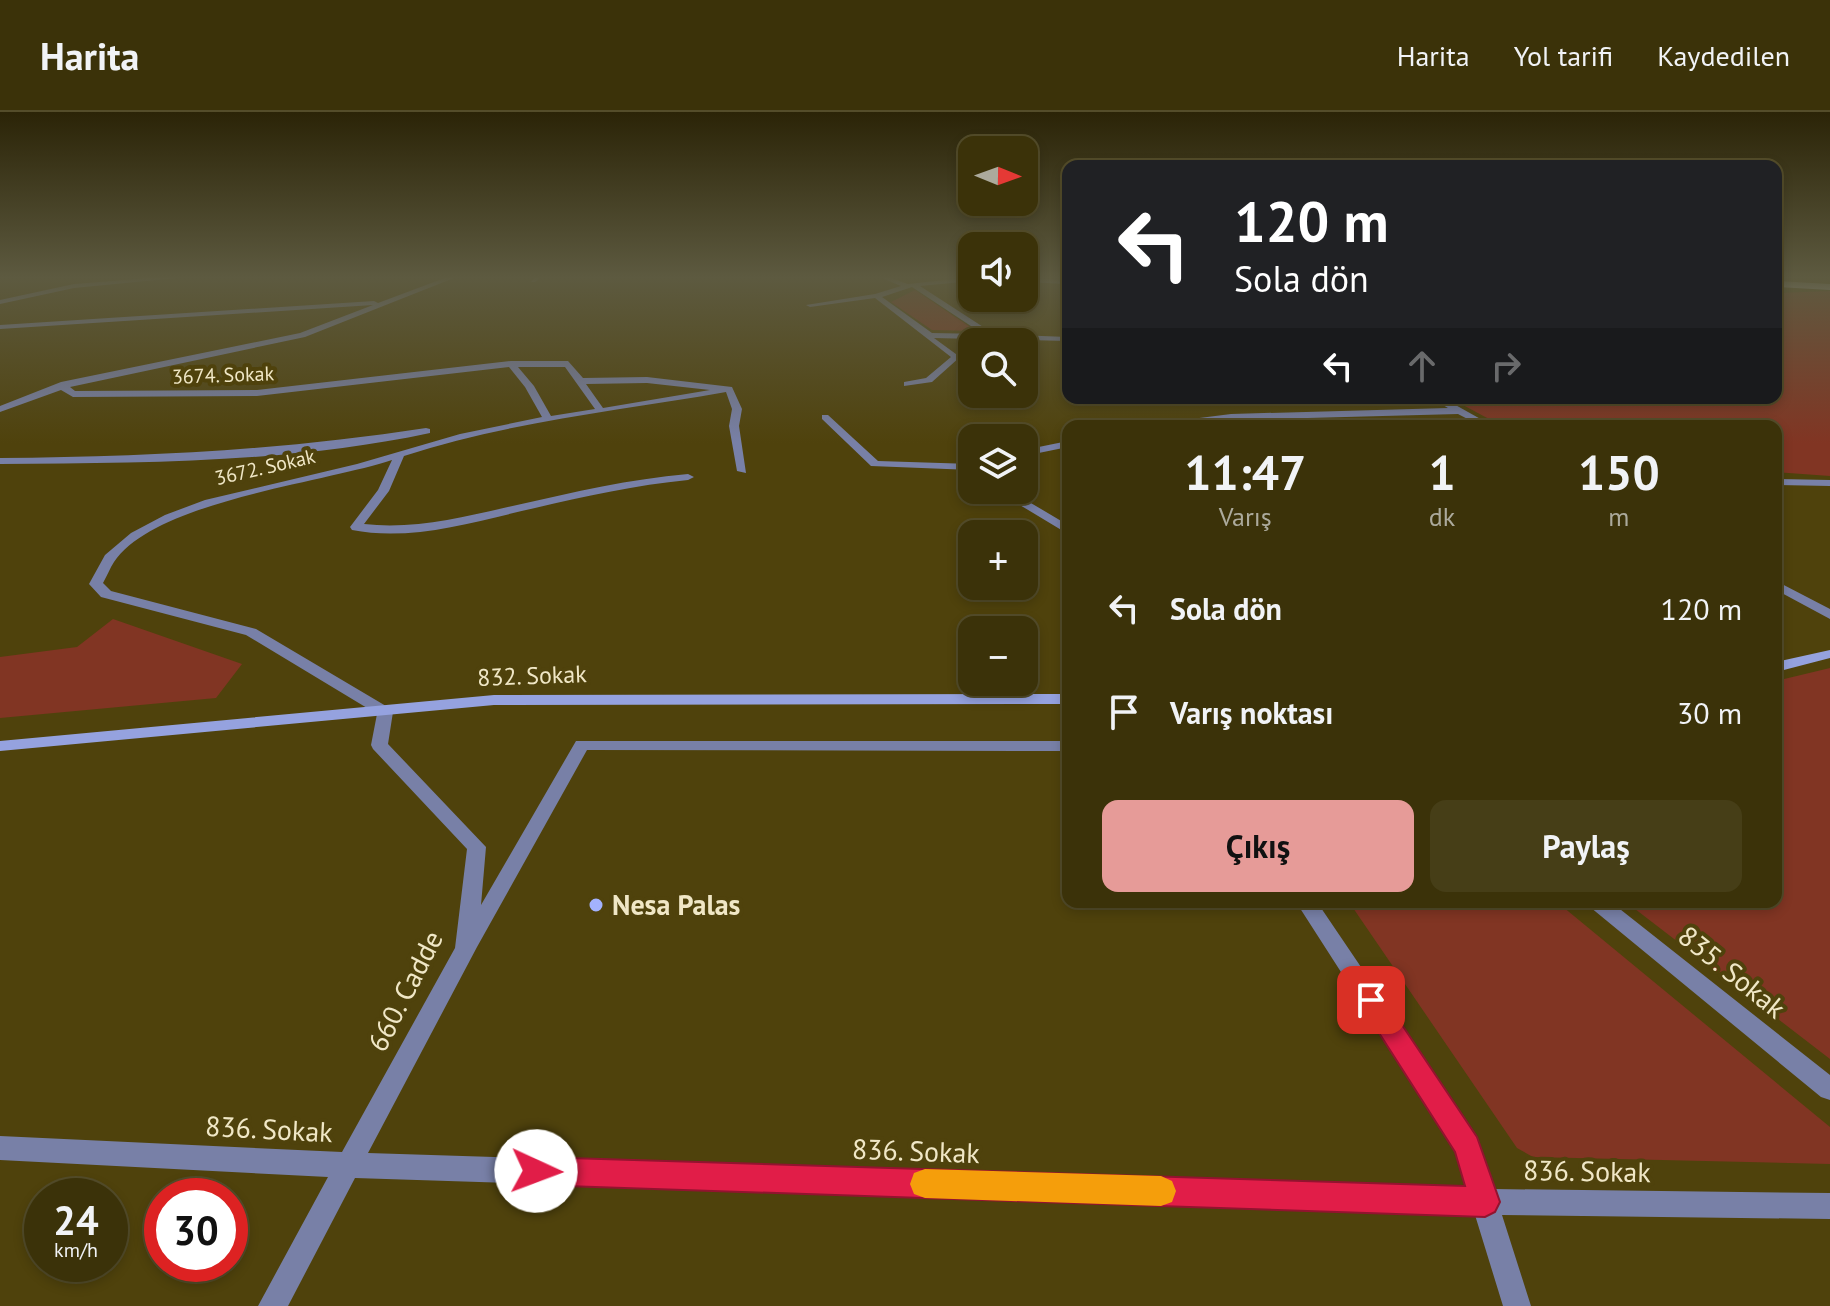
<!DOCTYPE html>
<html lang="tr">
<meta charset="utf-8">
<style>
body{margin:0;font-family:"PT Sans",sans-serif;background:#463e17;color:#f1f3f6;height:100vh;display:flex;flex-direction:column;font-size:30px;white-space:nowrap}
*{box-sizing:border-box;margin:0}
p{font-size:26px;color:#acaa9c}
.icon{flex:none;width:44px;height:44px;fill:none;stroke:currentColor;stroke-width:2;stroke-linecap:round;stroke-linejoin:round}
.map{position:relative;flex:1;overflow:hidden}
.drawer{position:absolute;left:1062px;top:308px;width:720px;height:488px;display:flex;flex-direction:column;background:#3b3209;border-radius:16px;box-shadow:0 4px 12px #0003,0 0 0 2px #544d2a}
.drawer>*{flex:none}
.hud{position:absolute;left:1062px;top:48px;width:720px;height:244px;border-radius:16px;box-shadow:0 4px 12px #0003,0 0 0 2px #544d2a;background:#202124;color:#fff;overflow:hidden}
.needle{width:52px;rotate:91deg}
.fabs{position:absolute;left:958px;top:24px;display:grid;gap:16px}
.fabs a{display:grid;place-items:center;width:80px;height:80px;border-radius:16px;background:#3b3209;box-shadow:0 4px 12px #0003,0 0 0 2px #544d2a;font-size:40px}
.speed{position:absolute;left:24px;top:1066px;display:flex;gap:16px;font-size:40px;font-weight:700;text-align:center}
.speed>*{display:grid;place-content:center;width:104px;height:104px;border-radius:50%;background:#3b3209;box-shadow:0 4px 12px #0003,0 0 0 2px #544d2a;line-height:1}
.speed small{font-size:20px;font-weight:400}
.speed .limit{border:12px solid #d22;background:#fff;color:#111}
.pin{position:absolute;display:grid;place-items:center;width:68px;height:68px;color:#fff;margin:-34px;border-radius:16px;box-shadow:0 4px 12px #0006}
.me{position:absolute;width:88px;margin:-44px;rotate:92deg;stroke-linejoin:round;filter:drop-shadow(0 0 6px #0008)}
.turn{display:flex;align-items:center;gap:28px;height:168px;padding:0 40px;font-size:36px}
.turn .icon{width:104px;height:104px;stroke-width:2.5}
.turn b{display:block;font-size:56px;line-height:68px}
.lanes{display:flex;align-items:center;height:76px;padding:0 40px;background:#0003;justify-content:center;gap:40px;direction:ltr}
.lanes .off{opacity:.35}
.eta{display:flex;justify-content:space-evenly;align-items:center;height:136px;text-align:center}
.eta b{font-size:48px;font-weight:700;line-height:56px}
.primary-button{display:flex;gap:16px;margin-top:auto;padding:16px 40px}
.primary-button a{flex:1;height:92px;border-radius:16px;background:#e69b98;color:#111;font-size:32px;font-weight:700;line-height:92px;text-align:center}
.primary-button a+a{background:#463e17;color:#f1f3f6}
ul{padding:0;list-style:none}
li{display:flex;align-items:center;gap:24px;height:104px;padding:0 40px}
li div{flex:1}
li b{display:block;font-size:30px}
li em{font-style:normal}
header{display:flex;align-items:center;gap:48px;box-sizing:border-box;height:112px;padding:0 40px;background:#3b3209;border-bottom:2px solid #544d2a}
header strong{font-size:38px}
nav{display:flex;gap:44px;margin-inline-start:auto;font-size:28px}
.map>svg:first-child{display:block}
</style>
<header>
<strong>Harita</strong>
<nav><a>Harita</a><a>Yol tarifi</a><a>Kaydedilen</a></nav>
</header>
<div class="map">
<svg width="1830" height="1194" viewBox="0 0 1830 1194">
<rect width="100%" height="100%" fill="#4f420c"/>
<path fill="#813523" d="M915 178 976 219 932 218 891 190Z
M1830 179V364L1776 360V314H1502L1450 286H1776V181Z
M113 507 242 552 216 586 0 606V545L77 535Z
M1830 556V947L1626 790H1776V569Z
M1349 790H1557L1830 1015V1052L1533 1045 1517 1036Z"/>
<g fill="none" stroke-linecap="round" stroke-linejoin="round">
<path fill="#7880a7" fill-rule="evenodd" d="M536 164H542L535 170H531Z
M767 164H837L834 166Z"/>
<path fill="#7880a7" fill-rule="evenodd" d="M175 164H197L74 176 0 192V188L74 172Z
M450 164H459L305 225 70 275 75 279 257 278 511 249H568L583 266 647 265 732 275 742 297 739 314 746 361 737 359 729 314 732 297 726 280C618 299 508 310 404 344L389 379 364 412C416 418 467 404 517 393 574 380 630 367 688 362L694 365 688 368C636 373 586 384 535 396 477 409 412 430 352 418L350 415 378 378 392 348C323 371 155 389 114 450 110 456 107 464 103 471L111 479 256 517 391 597 393 600 388 632 486 735 481 793 576 629H1068V639L587 638 477 835 368 1041 1467 1076 1456 1039 1296 790H1317L1476 1025 1494 1077 1830 1081V1107L1502 1103 1531 1194H1503L1475 1103 355 1066 288 1194H258L328 1065 0 1048V1024L342 1040 455 836 467 737 373 637 371 633 377 602 246 523 101 485 89 472 105 443 131 421 165 403 205 388 357 352 460 322 542 305 525 275 509 255 257 284 73 285 61 278 0 300V294L61 270 300 221 373 193 0 217V213L374 189 378 191ZM518 255H565L595 297 551 304 534 274ZM647 271 710 278 603 296 586 272Z
M877 164H885L908 172 972 165V169L920 174 994 222 1068 225V229L934 226 960 245 932 270 904 274V270L926 266 951 245 875 186 810 195 806 193 875 182 901 174ZM912 175 983 222 932 221 882 185Z
M1024 166 1068 168V172L1024 170Z
M1782 171 1787 172 1776 182V176Z
M1431 286H1443L1493 314H1481L1458 302 1231 308 1183 314H1155L1160 311 1231 302 1448 296Z
M822 303H828L878 349 972 352V358L871 354 822 307Z
M426 316 430 317V321C290 351 142 351 0 352V346C143 345 284 338 426 316Z
M1068 329V335L1024 344V338Z
M1776 367 1830 368V374L1776 373Z
M995 378H1009L1068 413V422Z
M1776 469 1830 497V507L1776 478Z
M1587 790H1611L1830 963V988L1821 985 1590 795Z"/>
<path fill="#95a2df" fill-rule="evenodd" d="M1830 538V546L1776 560V550Z
M1068 582V592L494 593 0 639V629L494 583Z"/>
<path fill="#cfd7fd" fill-rule="evenodd" d="M1776 169 1830 172V178L1776 175Z"/>
</g>
<linearGradient id="sky" x2="0" y2="1"><stop stop-color="#2b2407"/><stop offset="0.5" stop-color="#5d5a40"/><stop offset="1" stop-color="#5d5a40" stop-opacity="0"/></linearGradient>
<rect width="1830" height="331" fill="url(#sky)"/>
<path fill="#e11d48" stroke="#92132f" stroke-width="2" d="M1371 877 1380 880 1477 1025 1500 1090 1495 1100 1485 1105 536 1073 526 1069 521 1059 526 1049 536 1045 1465 1074 1455 1040 1358 888 1362 880Z"/>
<path fill="#f59e0b" d="M925 1057 1161 1064 1172 1069 1176 1079 1172 1090 1161 1094 925 1086 914 1082 910 1072 914 1061Z"/>
<circle fill="#a3b2fd" stroke="#4f420c" stroke-width="3" cx="596" cy="793" r="8"/>
<g text-anchor="middle" stroke-width="8" stroke-linejoin="round" paint-order="stroke">
<g font-size="20" fill="#f0e7c6" stroke="#4f420c">
<text transform="translate(223 263) rotate(-2)" y="7">3674. Sokak</text>
<text transform="translate(265 355) rotate(-13)" y="7">3672. Sokak</text>
</g>
<g font-size="24" fill="#f0e7c6" stroke="#4f420c">
<text transform="translate(532 564) rotate(-2)" y="8">832. Sokak</text>
</g>
<g font-size="28" font-weight="bold" fill="#f0e7c6" stroke="#4f420c" text-anchor="start">
<text x="612" y="803">Nesa Palas</text>
</g>
<g font-size="28" fill="#f0e7c6" stroke="#4f420c">
<text transform="translate(1732 860) rotate(39)" y="10">835. Sokak</text>
<text transform="translate(405 879) rotate(-63)" y="10">660. Cadde</text>
<text transform="translate(269 1017) rotate(3)" y="10">836. Sokak</text>
<text transform="translate(916 1039) rotate(2)" y="10">836. Sokak</text>
<text transform="translate(1587 1059) rotate(1)" y="10">836. Sokak</text>
</g>
</g>
</svg>
<div class="fabs">
<a><svg class="needle" viewBox="-14 -14 28 28"><path d="M0-13l5 13h-10z" fill="#e53935"/><path d="M0 13l5-13h-10z" fill="#acaa9c"/></svg></a>
<a><svg class="icon" aria-label="sound" viewBox="0 0 24 24"><path d="M4 9h4l5-4v14l-5-4H4zM17 9q2 3 0 6"/></svg></a>
<a><svg class="icon" aria-label="search" viewBox="0 0 24 24"><circle cx="10" cy="10" r="6"/><path d="M15 15l6 6"/></svg></a>
<a><svg class="icon" aria-label="layers" viewBox="0 0 24 24"><path d="M12 4l9 5-9 5-9-5zM3 14l9 5 9-5"/></svg></a>
<a>+</a>
<a>−</a>
</div>
<div class="speed"><div>24<small>km/h</small></div><div class="limit">30</div></div>
<div class="pin" style="left:1371px;top:888px;background:#d93025"><svg class="icon" aria-label="arrive" viewBox="0 0 24 24"><path d="M6 21V4h12l-3 4 3 4H6"/></svg></div>
<svg class="me" style="left:536px;top:1059px" viewBox="-20 -20 40 40"><circle r="19" fill="#fff"/><path d="M0-13L10 11 0 6-10 11z" fill="#e11d48"/></svg>
<div class="hud">
<div class="turn"><svg class="icon" aria-label="left" viewBox="0 0 24 24"><path d="M17 20v-9H6M10 6l-5 5 5 5"/></svg><div><b>120 m</b>Sola dön</div></div>
<div class="lanes"><svg class="icon" aria-label="left" viewBox="0 0 24 24"><path d="M17 20v-9H6M10 6l-5 5 5 5"/></svg><svg class="icon off" aria-label="ahead" viewBox="0 0 24 24"><path d="M12 20V5M6 11l6-6 6 6"/></svg><svg class="icon off" aria-label="right" viewBox="0 0 24 24"><path d="M7 20v-9h11M14 6l5 5-5 5"/></svg></div>
</div>
<section class="drawer">
<div class="eta">
<div><b>11:47</b><p>Varış</p></div>
<div><b>1</b><p>dk</p></div>
<div><b>150</b><p>m</p></div>
</div>
<ul>
<li><svg class="icon" aria-label="left" viewBox="0 0 24 24"><path d="M17 20v-9H6M10 6l-5 5 5 5"/></svg><div><b>Sola dön</b></div><em>120 m</em></li>
<li><svg class="icon" aria-label="arrive" viewBox="0 0 24 24"><path d="M6 21V4h12l-3 4 3 4H6"/></svg><div><b>Varış noktası</b></div><em>30 m</em></li>
</ul>
<div class="primary-button"><a>Çıkış</a><a>Paylaş</a></div>
</section>
</div>
